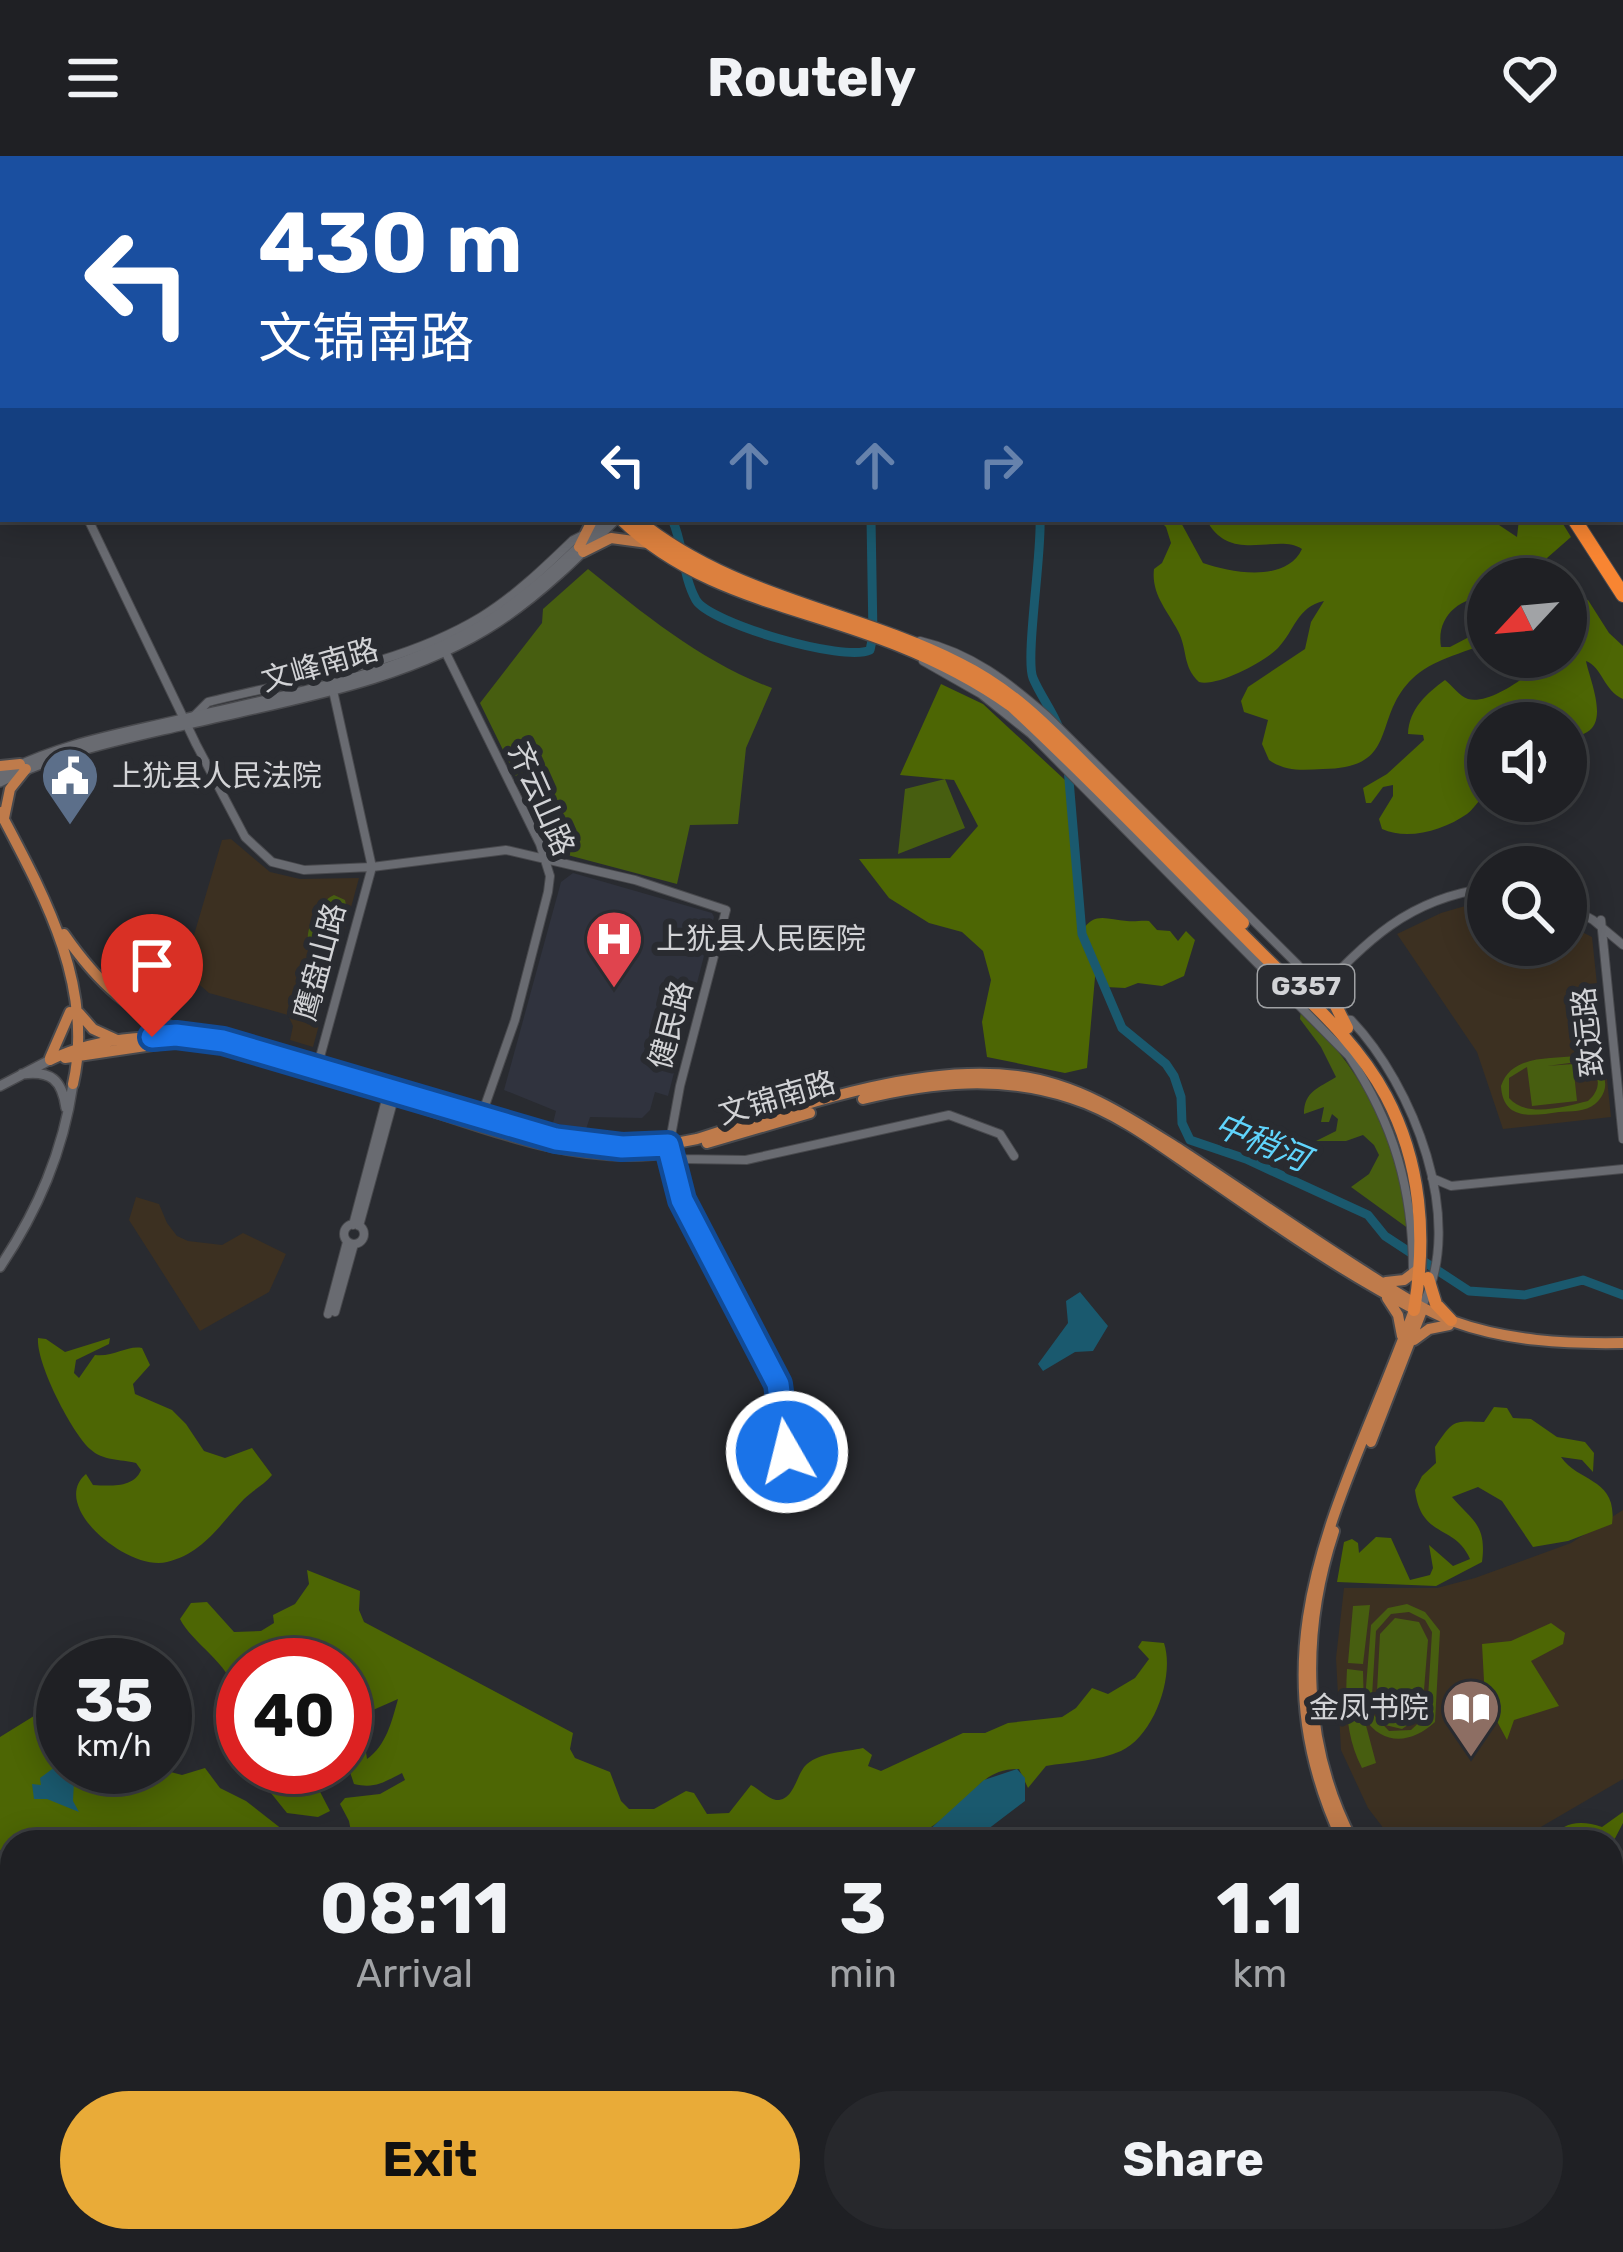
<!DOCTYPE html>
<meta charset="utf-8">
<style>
body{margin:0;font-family:Rubik,"Noto Sans SC",sans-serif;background:#27282c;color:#f1f3f6;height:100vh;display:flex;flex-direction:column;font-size:45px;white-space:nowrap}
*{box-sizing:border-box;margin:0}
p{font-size:39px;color:#a1a3a6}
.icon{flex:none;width:66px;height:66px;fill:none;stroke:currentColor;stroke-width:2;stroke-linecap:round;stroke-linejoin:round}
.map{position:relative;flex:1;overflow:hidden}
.panel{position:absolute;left:0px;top:1674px;width:1623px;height:423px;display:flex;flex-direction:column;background:#1f2024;border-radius:36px 36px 0 0;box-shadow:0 6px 30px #0003,0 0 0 3px #3c3e41}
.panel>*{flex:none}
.guide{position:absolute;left:0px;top:0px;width:1623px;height:366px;box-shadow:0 6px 30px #0003,0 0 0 3px #3c3e41;background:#1a4fa0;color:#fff;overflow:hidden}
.needle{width:78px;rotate:244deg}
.fabs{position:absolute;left:1467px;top:402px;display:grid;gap:24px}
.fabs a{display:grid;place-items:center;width:120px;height:120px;border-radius:50%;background:#1f2024;box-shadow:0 6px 30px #0003,0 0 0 3px #3c3e41;font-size:60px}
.speed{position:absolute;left:36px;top:1482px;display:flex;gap:24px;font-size:60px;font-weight:700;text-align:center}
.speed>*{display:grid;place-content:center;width:156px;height:156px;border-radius:50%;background:#1f2024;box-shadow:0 6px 30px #0003,0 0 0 3px #3c3e41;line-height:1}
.speed small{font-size:30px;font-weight:400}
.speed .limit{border:18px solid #d22;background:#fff;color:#111}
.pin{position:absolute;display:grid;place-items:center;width:102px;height:102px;color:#fff;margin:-123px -51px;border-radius:50% 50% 50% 0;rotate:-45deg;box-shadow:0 0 12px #0007}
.pin .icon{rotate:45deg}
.me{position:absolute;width:132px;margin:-66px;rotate:352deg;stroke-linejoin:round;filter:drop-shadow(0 0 9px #0008)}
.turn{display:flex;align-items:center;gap:42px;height:252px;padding:0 60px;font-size:54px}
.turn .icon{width:156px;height:156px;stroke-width:2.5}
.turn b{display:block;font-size:84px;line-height:102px}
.lanes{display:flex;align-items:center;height:114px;padding:0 60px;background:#0003;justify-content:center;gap:60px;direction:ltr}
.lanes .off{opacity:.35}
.eta{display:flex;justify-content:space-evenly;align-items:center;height:204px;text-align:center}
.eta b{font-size:72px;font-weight:700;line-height:84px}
.cta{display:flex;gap:24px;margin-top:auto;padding:24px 60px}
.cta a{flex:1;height:138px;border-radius:72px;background:#e9ab38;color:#111;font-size:48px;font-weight:700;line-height:138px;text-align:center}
.cta a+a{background:#27282c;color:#f1f3f6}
header{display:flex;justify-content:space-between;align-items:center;height:156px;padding:0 60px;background:#1f2024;font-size:54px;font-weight:700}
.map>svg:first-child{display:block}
</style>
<header><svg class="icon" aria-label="menu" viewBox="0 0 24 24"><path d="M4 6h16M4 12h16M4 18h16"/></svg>Routely<svg class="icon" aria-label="heart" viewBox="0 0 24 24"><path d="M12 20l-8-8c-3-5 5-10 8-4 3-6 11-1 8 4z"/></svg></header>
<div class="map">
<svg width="1623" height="2096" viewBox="0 0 1623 2096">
<rect width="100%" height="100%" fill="#292b30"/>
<path fill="#30333e" d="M573 717 712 757 714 761 668 940 655 936 650 954 642 962 590 961 586 973 553 967 556 955 504 934 561 726Z"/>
<path fill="#3c3021" d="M231 683 270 716 300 723 359 722 313 891 290 884 293 870 288 859 209 837 194 824 181 823 222 684Z
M1479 746 1481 758H1488V789H1566V768L1592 781 1611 961 1503 973 1477 896 1397 778 1441 757Z
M136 1041 159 1048 167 1067 177 1080 188 1085 222 1089 243 1077 286 1098 269 1136 200 1175 129 1064Z
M1623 1354V1623L1515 1686H1394L1368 1652 1341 1594 1336 1502 1344 1432H1437L1475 1422 1571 1387Z"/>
<path fill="#475e10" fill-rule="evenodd" d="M588 413C645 459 702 506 772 532L746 592 738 668 690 669 677 728 560 697 549 688 480 547 542 467 543 453Z
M945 623 965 672 898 698 905 633Z
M334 739 345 744 348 758 330 788 315 791 308 785C306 770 320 745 334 739Z
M1301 854C1367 920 1397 981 1409 1073L1351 1031 1369 1018 1379 999 1374 989 1363 979 1346 985H1316L1336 975 1338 963 1332 958 1329 966H1321L1324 951 1304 958C1304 935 1319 932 1336 921L1321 891 1300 863Z
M1577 900C1600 903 1617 929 1595 948 1586 956 1570 955 1559 956 1532 960 1503 965 1501 930 1511 899 1549 903 1577 900ZM1577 906 1591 910C1601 922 1600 935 1588 945 1564 951 1526 962 1509 942V922L1527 911 1532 950 1577 945 1573 908 1547 910Z
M1407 1448 1425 1456 1440 1475 1435 1566C1412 1587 1384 1591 1364 1562L1376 1607 1362 1612C1346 1581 1345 1548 1347 1513L1363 1515 1364 1556 1371 1469 1388 1452ZM1409 1456 1425 1464 1432 1476 1427 1559 1411 1574 1389 1575 1371 1556 1376 1475 1391 1458Z
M1370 1449 1363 1508 1348 1507 1353 1450Z
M1395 1462 1419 1466 1428 1484 1422 1559 1402 1573 1385 1569 1376 1555 1380 1478Z"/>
<path fill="#4d6604" d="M1415 0H1623V122L1620 3H1415Z
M1158 363H1179L1203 407C1232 417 1286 427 1302 393 1277 376 1230 410 1206 363H1490L1517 381 1519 363H1560L1571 381 1547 402 1540 423H1488V441C1459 441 1436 461 1441 491H1450L1488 471V486C1463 498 1432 503 1412 523 1371 563 1401 612 1323 613 1303 614 1286 616 1269 604L1262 588 1268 564 1244 556 1241 545 1248 531 1305 493 1311 466 1324 445C1297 451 1295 474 1278 492 1264 506 1217 531 1199 526 1182 510 1188 494 1178 475 1167 454 1151 438 1154 413L1162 407 1171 387 1166 371Z
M1566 439 1588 444 1609 477 1623 490V543C1604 535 1602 511 1586 505 1589 521 1605 557 1592 572 1587 578 1573 582 1566 585V567H1488V639C1477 644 1476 651 1467 658 1444 674 1408 685 1382 673L1379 663 1393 640V629L1383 631 1371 647H1366L1363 632 1387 618 1424 584 1423 579 1408 578C1409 553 1427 537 1445 524 1452 529 1459 540 1468 543 1490 549 1533 518 1544 501H1566Z
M941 528 983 548 1065 624 1075 670 1077 750 1082 775C1095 755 1107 764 1127 765 1135 766 1142 764 1149 765L1157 774 1170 775 1178 785 1186 775 1195 784 1184 820 1162 830 1138 827 1125 832 1106 831 1096 810 1087 912 1065 917 987 901 982 866 991 824 983 795 962 776 929 767 889 742 859 703 950 702 978 670 954 624 900 619Z
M38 1182 46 1183 65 1196 110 1182 109 1188 76 1204 74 1217 79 1222 95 1199C115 1201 127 1189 142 1192L150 1209 133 1228 135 1238 172 1254 186 1268 204 1295 225 1302 252 1292 272 1319C264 1329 253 1334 244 1343 220 1368 204 1397 167 1406 129 1416 48 1350 86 1318L93 1329C110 1330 134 1332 141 1314L136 1307C120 1303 103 1305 90 1293 71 1275 36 1207 38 1182Z
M1494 1251 1507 1252 1513 1262 1531 1263 1557 1281 1585 1286 1594 1297 1593 1316 1582 1304 1561 1301C1579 1327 1618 1322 1612 1368L1568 1385 1533 1391 1502 1345 1478 1331 1452 1341C1472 1365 1487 1368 1482 1406L1436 1430 1337 1426 1344 1386 1352 1383 1358 1387 1359 1397 1376 1381 1391 1382 1410 1424 1430 1419 1433 1412 1429 1389 1453 1410 1470 1403C1455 1368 1421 1383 1415 1334L1422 1320 1436 1307 1435 1291C1454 1263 1453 1265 1484 1266Z
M307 1414 360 1435 359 1454 364 1466 573 1577 570 1593 575 1602 610 1616 621 1645 629 1653H654L686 1635 694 1637 707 1658 729 1657 751 1629C759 1633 768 1643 776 1644 795 1645 796 1617 807 1608 821 1596 846 1596 863 1592L872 1599 868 1610 881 1615 963 1577H985L1008 1567 1062 1561 1076 1552 1092 1532 1108 1538 1135 1522 1149 1503 1138 1491 1142 1485 1164 1487C1175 1520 1154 1580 1121 1595 1099 1605 1069 1606 1046 1610L1028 1632 1019 1613C989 1613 981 1628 961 1647 944 1663 924 1678 902 1686H353L349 1665 340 1648 345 1642 380 1638 405 1624 402 1617C384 1626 375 1633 354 1628L350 1616 358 1598 366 1596 367 1603C386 1590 392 1565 398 1543L373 1554 345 1594V1509H243V1609L221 1562C224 1552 230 1544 232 1534 234 1512 191 1486 180 1463L191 1447 207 1446 234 1476 261 1475 274 1467 273 1459 295 1448 309 1428Z
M1551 1467 1565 1477 1563 1488 1531 1505 1559 1550 1514 1564 1507 1584 1485 1543 1482 1488 1511 1485Z
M63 1542V1611H152L182 1619 205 1612 220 1632 246 1645 292 1681 310 1686H12V1705L0 1694V1581Z
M250 1611H292L297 1621 316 1628 330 1655 318 1661 287 1657Z
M1623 1656V1667L1611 1690 1614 1700 1623 1703V1805L1612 1813 1615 1829 1623 1833V1857L1611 1870V1686H1551C1561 1665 1581 1664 1602 1671Z
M338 2085 351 2087 608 2085 601 2096H340Z
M653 2085H865L862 2096H631L636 2090Z
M1496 2085H1581L1585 2091 1607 2096H1493Z"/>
<path fill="#1a596e" d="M1080 1136 1108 1170 1093 1195 1075 1196 1043 1215 1038 1208 1068 1167 1066 1145Z
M55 1611 74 1625 73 1645 79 1656 47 1643H34L32 1628 41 1629 40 1622Z
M1017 1613 1025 1622V1645L971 1686H916L984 1624Z
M0 1733 12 1738V1820L0 1811Z
M12 2049V2085H113L107 2096H0V2070Z"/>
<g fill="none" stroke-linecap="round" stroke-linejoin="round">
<path stroke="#1a596e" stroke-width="9" d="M476 3 477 0
M672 363C684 389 682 419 696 444 709 467 845 507 870 494L873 480 871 363
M1040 363C1042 397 1025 503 1033 522 1040 539 1052 554 1059 572
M1068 612 1082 778 1122 872 1166 908 1174 920 1181 941 1182 967 1190 984 1246 1003 1368 1059 1385 1080 1469 1135 1525 1139 1583 1124 1623 1139"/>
<g stroke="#48494d" stroke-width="10">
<path id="tertiary" d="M88 363 196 588 245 681 272 706 304 714 372 711 506 694 635 724 726 754 680 930 668 996 682 1044 778 1228 787 1296 764 1345
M439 483 540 688 550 720 548 736 515 864 481 961
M920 485C971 497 1008 526 1047 560L1298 809 1301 823
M923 505 981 538 1031 578 1349 900C1394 968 1413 1034 1413 1115
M194 560 208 546C299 523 400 510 481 461 515 440 544 412 573 384L585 378
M1566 749 1593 764 1623 789
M1601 764 1623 983
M1310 845C1365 787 1405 743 1488 732
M1340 863 1351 864C1413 929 1467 1065 1422 1150
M317 912 372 711 332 530
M669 997 683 1003 746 1004 949 959 1000 978 1014 1000
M1432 1022 1451 1030 1623 1013
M344 1078a10 10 0 1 1 20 0a10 10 0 1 1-20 0Z
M353 1069 387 940
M359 1070 394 942
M335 1156 354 1088
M328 1158 347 1086
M0 1704 12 1714
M291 2085 294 2096"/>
</g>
<g stroke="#48494d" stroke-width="12">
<path id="secondary" d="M0 619C58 588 120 578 183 563 285 539 409 518 496 460 537 432 572 398 607 363
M0 626C59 596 120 584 184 569 289 544 407 526 498 466 542 437 579 400 616 363
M22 918C51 914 62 924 66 952
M0 930 50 904
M0 1111C38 1054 63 996 73 928"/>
</g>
<g stroke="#48494d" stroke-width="14">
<path id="primary" d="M579 391 593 363
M583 396 611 382 648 387
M0 610 20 608
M0 656C44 739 95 831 73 928
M4 662 10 633 26 613
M64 778C98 827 130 857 186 877
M79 857 93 873 117 884
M50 902 70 856
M65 902 159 888
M50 904C103 878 165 878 223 885 291 905 359 925 427 945 517 971 602 1004 697 983 793 952 916 907 1017 920 1080 928 1130 962 1182 995 1240 1033 1298 1073 1357 1111 1387 1130 1418 1152 1452 1165 1507 1185 1565 1188 1623 1187
M397 943C480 969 566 1006 653 998
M863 943C932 926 1002 919 1071 942 1121 958 1163 992 1206 1021 1274 1068 1342 1116 1416 1154
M707 987 810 957
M1386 1126 1404 1124 1420 1112
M1387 1142 1398 1159 1402 1180
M1414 1184 1429 1173 1449 1169
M1371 1286 1421 1157
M1334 1375C1300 1478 1302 1589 1353 1686
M1343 1686C1248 1484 1346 1342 1414 1154
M1611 2045 1623 2061
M1611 2059 1623 2076"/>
</g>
<g stroke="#48494d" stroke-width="15">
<path id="trunk" d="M399 0 401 3
M409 0 411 3
M621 363C698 439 803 450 898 489 938 505 977 525 1012 550 1095 627 1173 709 1253 789 1300 837 1354 880 1386 940 1421 1006 1427 1081 1414 1154
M636 363C734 443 851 453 960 508 1017 536 1056 580 1101 624 1148 671 1196 719 1243 767
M1292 817 1311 824 1334 820
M1337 824 1335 848 1347 872
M1428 1122 1436 1148 1451 1164"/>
</g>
<g stroke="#48494d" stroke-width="16">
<path id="motorway" d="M1317 0 1319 3
M1574 363 1623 439"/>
</g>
<use href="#tertiary" stroke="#696b71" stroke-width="8"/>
<use href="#secondary" stroke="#696b71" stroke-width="9"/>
<use href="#primary" stroke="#bf7b4b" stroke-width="10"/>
<use href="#trunk" stroke="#dc803e" stroke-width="12"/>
<use href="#motorway" stroke="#f88532" stroke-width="14"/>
</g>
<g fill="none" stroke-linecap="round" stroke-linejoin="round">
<g stroke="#114b97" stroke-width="30">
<path id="route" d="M152 881 176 879 223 885 556 983 622 991 668 989 682 1044 778 1228 787 1296"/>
</g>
<use href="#route" stroke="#1a73e8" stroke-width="21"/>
</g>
<defs>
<g id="civic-pin" transform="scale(3)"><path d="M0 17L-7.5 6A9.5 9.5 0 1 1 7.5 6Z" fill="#5c6f8a" stroke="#292b30"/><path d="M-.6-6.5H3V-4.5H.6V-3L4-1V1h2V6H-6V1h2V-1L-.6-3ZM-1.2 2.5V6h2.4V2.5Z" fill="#fff"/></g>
<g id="hospital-pin" transform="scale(3)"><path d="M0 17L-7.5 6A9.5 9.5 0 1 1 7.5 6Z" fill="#e0444e" stroke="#292b30"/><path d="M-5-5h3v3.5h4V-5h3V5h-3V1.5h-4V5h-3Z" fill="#fff"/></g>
<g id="library-pin" transform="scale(3)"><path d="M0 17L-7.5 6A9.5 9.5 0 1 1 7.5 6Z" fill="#8d6e63" stroke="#292b30"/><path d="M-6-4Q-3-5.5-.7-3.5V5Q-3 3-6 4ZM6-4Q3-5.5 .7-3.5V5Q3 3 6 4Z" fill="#fff"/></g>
</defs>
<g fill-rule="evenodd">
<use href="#civic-pin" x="70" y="620"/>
<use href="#hospital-pin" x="614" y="783"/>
<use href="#library-pin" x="1471" y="1552"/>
</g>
<g text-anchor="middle" stroke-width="12" stroke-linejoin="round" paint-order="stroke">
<rect fill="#292b30" stroke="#9fa1a4" stroke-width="3" x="1258" y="809" width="96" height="42" rx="9"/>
<g font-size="27" font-weight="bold" fill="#d2d3d6">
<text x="1306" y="839">G357</text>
</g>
<g font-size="30" fill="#d2d3d6" stroke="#292b30">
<text transform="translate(320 509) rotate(-16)" y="10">文峰南路</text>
<text transform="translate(541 643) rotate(66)" y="10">齐云山路</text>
<text transform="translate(320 806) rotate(-75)" y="10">鹰盘山路</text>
<text transform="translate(671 869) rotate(-75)" y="10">健民路</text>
<text transform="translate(1588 876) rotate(-96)" y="10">致远路</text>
<text transform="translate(777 942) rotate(-16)" y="10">文锦南路</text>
</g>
<g font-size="30" fill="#d2d3d6" stroke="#292b30" text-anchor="start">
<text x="112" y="630">上犹县人民法院</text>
<text x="656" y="793">上犹县人民医院</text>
<text x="1429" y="1562" text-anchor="end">金凤书院</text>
</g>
<g font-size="33" font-style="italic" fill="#60d4fc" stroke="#292b30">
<text transform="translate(1262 985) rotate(23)" y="12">中稍河</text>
</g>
</g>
</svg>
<div class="fabs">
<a><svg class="needle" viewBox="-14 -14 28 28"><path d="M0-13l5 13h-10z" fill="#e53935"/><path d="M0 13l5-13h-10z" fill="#a1a3a6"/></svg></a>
<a><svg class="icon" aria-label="sound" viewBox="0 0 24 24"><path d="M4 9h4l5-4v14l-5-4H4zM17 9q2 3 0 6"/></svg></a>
<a><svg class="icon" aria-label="search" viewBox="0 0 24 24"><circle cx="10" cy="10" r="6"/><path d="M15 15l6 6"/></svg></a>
</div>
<div class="speed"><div>35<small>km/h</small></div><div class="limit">40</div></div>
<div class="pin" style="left:152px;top:881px;background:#d93025"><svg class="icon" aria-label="arrive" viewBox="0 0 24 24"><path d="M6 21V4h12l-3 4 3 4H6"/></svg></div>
<svg class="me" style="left:787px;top:1296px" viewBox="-20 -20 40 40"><circle r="17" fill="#1a73e8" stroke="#fff" stroke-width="3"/><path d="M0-11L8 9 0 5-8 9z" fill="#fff"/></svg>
<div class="guide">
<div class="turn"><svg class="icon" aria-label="left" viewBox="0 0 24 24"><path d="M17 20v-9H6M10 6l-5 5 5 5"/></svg><div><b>430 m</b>文锦南路</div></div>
<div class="lanes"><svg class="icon" aria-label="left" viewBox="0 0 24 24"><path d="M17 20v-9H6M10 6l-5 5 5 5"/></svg><svg class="icon off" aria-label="ahead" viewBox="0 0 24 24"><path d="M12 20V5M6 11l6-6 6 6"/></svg><svg class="icon off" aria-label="ahead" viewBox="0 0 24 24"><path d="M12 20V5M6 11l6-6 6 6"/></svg><svg class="icon off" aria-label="right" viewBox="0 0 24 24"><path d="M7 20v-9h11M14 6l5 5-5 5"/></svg></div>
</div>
<section class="panel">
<div class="eta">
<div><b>08:11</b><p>Arrival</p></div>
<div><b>3</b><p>min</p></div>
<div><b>1.1</b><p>km</p></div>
</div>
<div class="cta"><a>Exit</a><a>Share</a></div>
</section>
</div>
